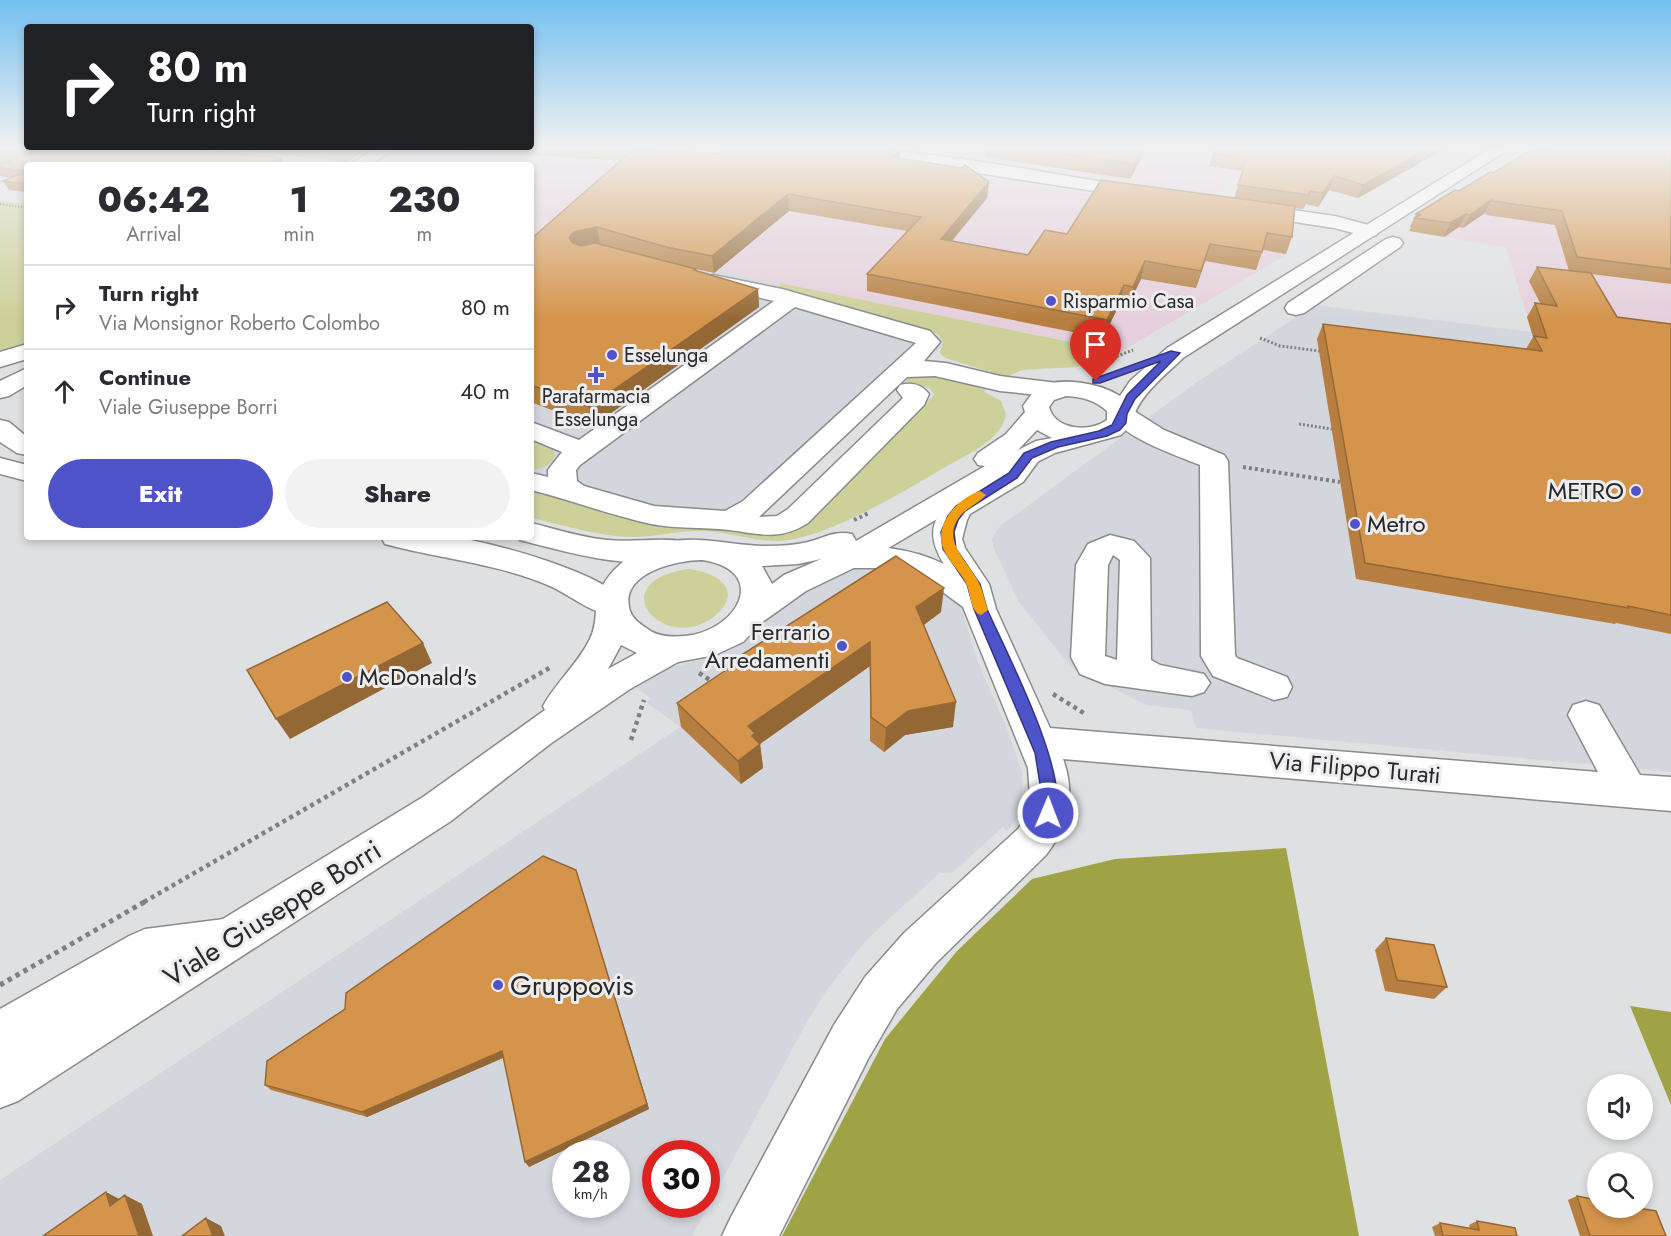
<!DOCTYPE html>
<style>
body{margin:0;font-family:Jost,sans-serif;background:#f2f2f3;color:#2b2b33;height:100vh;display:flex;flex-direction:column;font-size:22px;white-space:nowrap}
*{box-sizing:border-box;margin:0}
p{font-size:20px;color:#7c7c81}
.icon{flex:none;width:33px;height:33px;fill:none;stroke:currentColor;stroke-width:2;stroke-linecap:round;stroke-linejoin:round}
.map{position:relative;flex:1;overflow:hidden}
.panel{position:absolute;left:24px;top:162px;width:510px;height:378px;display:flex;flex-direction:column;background:#fff;border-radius:6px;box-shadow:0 3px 9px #0003}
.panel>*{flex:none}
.banner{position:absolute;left:24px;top:24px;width:510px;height:126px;border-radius:6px;box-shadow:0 3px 9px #0003;background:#202124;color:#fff;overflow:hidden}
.buttons{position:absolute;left:1587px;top:1074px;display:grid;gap:12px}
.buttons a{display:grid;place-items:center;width:66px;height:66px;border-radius:50%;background:#fff;box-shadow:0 3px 9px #0003;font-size:30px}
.speed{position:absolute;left:552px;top:1140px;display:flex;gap:12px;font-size:30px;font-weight:700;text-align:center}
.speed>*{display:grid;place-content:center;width:78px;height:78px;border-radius:50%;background:#fff;box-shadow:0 3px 9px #0003;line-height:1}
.speed small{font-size:15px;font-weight:400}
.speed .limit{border:9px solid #d22;background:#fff;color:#111}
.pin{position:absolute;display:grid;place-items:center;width:51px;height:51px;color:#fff;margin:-62px -26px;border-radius:50% 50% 50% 0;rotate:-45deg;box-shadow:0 0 6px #0007}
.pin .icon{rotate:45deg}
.me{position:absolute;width:66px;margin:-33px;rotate:1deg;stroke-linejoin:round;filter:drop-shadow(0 0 4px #0008)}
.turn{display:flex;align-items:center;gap:21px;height:126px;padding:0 24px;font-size:27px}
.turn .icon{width:78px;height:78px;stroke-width:2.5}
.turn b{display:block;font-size:42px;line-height:51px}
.eta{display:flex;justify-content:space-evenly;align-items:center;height:102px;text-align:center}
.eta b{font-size:36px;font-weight:800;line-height:42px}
.action{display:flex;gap:12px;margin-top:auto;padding:12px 24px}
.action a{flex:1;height:69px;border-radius:36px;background:#4e53c9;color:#fff;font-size:24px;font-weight:800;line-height:69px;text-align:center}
.action a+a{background:#f2f2f3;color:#2b2b33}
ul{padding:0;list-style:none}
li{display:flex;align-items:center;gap:18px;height:84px;padding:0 24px;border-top:2px solid #e1e1e2}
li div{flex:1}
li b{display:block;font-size:22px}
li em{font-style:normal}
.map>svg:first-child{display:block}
</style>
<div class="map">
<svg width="1671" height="1236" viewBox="0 0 1671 1236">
<rect width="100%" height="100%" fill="#dfe0e1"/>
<path fill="#d4d6de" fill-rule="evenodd" d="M620 250 780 283 778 286 779 288 929 330 940 337 943 345 762 517 658 509 531 471V253Z
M1314 305 1671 349V772L1196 728 1191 710 1146 705 1071 667 1019 602 993 547 992 539 1000 526 1197 382Z
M872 564 916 571 958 602 961 608 978 662 1006 726 1022 772V806L1018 817 1007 831 1003 827 952 873H940L894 914 865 942 829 987 809 1018 692 1236H0V1180L680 727 646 702 651 699 634 685 665 669 722 654 737 647 758 631 786 599 850 567ZM566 1154H616V1204H566ZM656 1154H706V1204H656Z"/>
<path fill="#e5cfdc" d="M686 147H744L879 162 1228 215 1291 228 1286 255 1120 352 620 250 531 253V165H395L422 148 658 162Z
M893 147H1257L1364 172 1330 191 1226 177 1219 196 1076 174 1073 178 1024 171 1026 167 974 159 971 163 957 157Z
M1671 186V349L1532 332 1506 248 1410 231 1413 228 1410 227 1421 220Z"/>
<path fill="#cdd099" d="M0 201 27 204V344L0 361Z
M780 283 1120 352 1077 367 1022 370 1007 377 945 358 940 353 943 343 939 335 929 330 778 288Z
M936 375 986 390 984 392 1001 401 1006 414C1002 440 968 454 947 466 904 491 827 539 778 541 750 541 724 530 697 531 676 531 655 537 634 537 599 537 564 525 531 518V488L740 532C765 535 795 533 816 517L934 395 930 388 905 381 911 376Z
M531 440 553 450 555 455C552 466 541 469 531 470Z
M688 569C713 571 745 588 717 614 668 658 597 583 688 569Z"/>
<path fill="#a0a345" d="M0 147H49L0 167Z
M219 147H368L369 149 346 162Z
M423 147H686L658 163 422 148Z
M1286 848 1359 1236H782L885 1039 957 951 1032 879 1115 859Z
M1630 1006 1671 1012V1105Z"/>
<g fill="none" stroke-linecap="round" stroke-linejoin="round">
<g stroke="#8a8b8c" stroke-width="3">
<path id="minor" d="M377 147H397L370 165H350Z
M812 147C922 147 1032 171 1140 188L1146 189 1149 193 1146 197 1140 198 912 163 820 152Z
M1250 204 1335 216 1376 227 1379 231 1376 235 1369 237 1334 228 1243 214 1241 210 1243 206Z
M1393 237 1400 239 1403 243 1400 247 1304 313 1296 315 1288 313 1285 308 1288 303 1386 239Z
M713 275 782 289 930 331 940 342 924 361 946 363 1000 376 1058 383 1067 385 1070 390 1067 395 1058 397 1000 391 935 376 907 377 759 517 777 516 788 509 903 398 897 390 900 385C912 382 921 384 929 394L924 405 808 523C779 541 760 534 729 530 703 527 676 529 651 524 610 515 571 500 531 490V473L548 477V470L562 452 531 439V422L579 440 774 301 706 285 703 281 706 277ZM795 307 916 343 743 501 725 511 654 506 584 486 577 481 576 470 580 465Z
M27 344V359L0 367V352Z
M27 368V385L9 396 0 398V381Z
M1122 406 1131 409 1164 430 1224 455 1228 461 1235 655 1237 658 1287 677 1292 687 1287 697 1274 700 1213 676 1201 656 1200 465C1173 454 1126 439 1109 414L1113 409Z
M0 420 9 422 27 437V455L17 453 0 442Z
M1028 448 1038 450 1042 456 1023 482 970 514 967 520 962 539 965 548 989 584 996 609 1050 728 1598 772 1568 715 1573 705 1586 701 1599 705 1640 775 1671 777V811L1063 759C1076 794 1068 826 1046 855L936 963 897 1009 868 1059 779 1236H722L731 1217 834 1025 865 977 904 933 1018 829 1028 813 1030 797 1028 768 963 607 932 584 906 572 883 568H849L838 565 834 558 838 551C871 542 913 549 944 564 909 509 967 496 1001 471 1012 463 1014 451 1028 448Z
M0 458 27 465V481L0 474Z
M531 523C556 529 582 538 608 540 635 543 665 536 691 543L695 550 691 557C635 572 574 554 520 540L519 537H531Z
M1110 535 1134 541 1150 558 1151 660 1160 665 1204 674 1210 683 1204 692 1192 696 1105 684 1080 674 1071 657 1076 565 1088 544ZM1113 555 1120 560 1117 660 1105 656 1108 565Z
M381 537C404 537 428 535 451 537 489 541 610 574 629 606L625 614C599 621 573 596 550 586 497 563 440 559 385 544Z
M224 919 240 925 246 940 240 955 224 961 152 972 17 1053 0 1060V1009L129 936 145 929Z"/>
</g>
<g stroke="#8a8b8c" stroke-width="3">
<path id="major" d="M1493 147H1512L1183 358C1168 373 1133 400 1133 423L1121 435 1055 453 1009 476 860 565 806 591 761 623 743 642 715 655 678 662 630 689 550 744 451 821 18 1101 0 1108V1055L423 797 545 710 543 706C556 682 578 664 590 639 599 621 593 604 602 587 621 552 661 538 699 540 722 541 744 546 767 546 781 546 795 545 808 542 824 538 835 530 852 534L856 541 985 466 978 465 974 459 978 453 1006 434 1025 412 1023 406C1027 401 1030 395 1035 391 1055 374 1100 383 1120 396L1130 381 1167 348ZM1066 396C1082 397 1095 400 1107 411V420C1089 433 1055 430 1049 407L1054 400ZM1037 430 1052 438 1036 441 1018 450ZM821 559 784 575 772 584 762 566 798 564ZM702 560C770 570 739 631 685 636 673 637 659 637 649 630 642 625 633 620 630 611 618 573 677 560 702 560ZM621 645 637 653 608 669Z"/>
</g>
<path stroke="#7f8081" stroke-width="2" stroke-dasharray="1.5 1.5" stroke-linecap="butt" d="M0 155 14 147
M0 204 27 208"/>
<path stroke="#7f8081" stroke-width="3" stroke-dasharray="2 2" stroke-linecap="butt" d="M1260 338 1280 346 1319 351
M1087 368 1133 350
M1299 424 1332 429"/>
<path stroke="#7f8081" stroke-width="4" stroke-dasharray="3 3" stroke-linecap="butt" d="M1243 467 1340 482
M854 520 869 513"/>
<path stroke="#7f8081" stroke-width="4.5" stroke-dasharray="4 4" stroke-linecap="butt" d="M699 673 713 682
M1053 694 1087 715
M631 740 644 700
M144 902 551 667"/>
<path stroke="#7f8081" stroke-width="5" stroke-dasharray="4.5 4.5" stroke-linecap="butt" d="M0 985 146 901"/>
<use href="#minor" fill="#fff" fill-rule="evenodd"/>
<use href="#major" fill="#fff" fill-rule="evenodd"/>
</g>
<path fill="#b67f41" d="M727 147H918L913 151 900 150V159L989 182 987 198 952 241 1028 255 1067 234 1234 198 1243 171 1209 166 1213 153 1216 147H1448L1358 198 1329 190 1318 207 1306 204 1303 209 1295 208 1292 237 1286 254 1263 250 1256 270 1205 261 1196 288 1141 279 1129 304 1120 303 1103 338 867 291V274L907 231 789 211 714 273 696 269V271L758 289 759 307 593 426 531 402V239L720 154Z
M986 147H1146L1144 153 1130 179 985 157Z
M1671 147V284L1591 274 1617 317 1671 324V634L1616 623 1615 624 1356 579 1317 339 1323 324 1526 349 1533 337 1527 317 1535 303H1540L1529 281 1537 267 1569 271 1555 225 1486 215 1485 213 1463 228 1459 227 1444 237 1409 231 1411 227H1410L1416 214 1493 173 1556 150Z
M0 165H27V192L9 190 3 181 11 178 0 176Z
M941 612 924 625 953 727 905 735 884 752 870 741V666L760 744 763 768 741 784 681 727 677 703 730 668 729 663Z
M576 870 649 1109 529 1167 503 1058 367 1117 271 1090 265 1085Z
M1386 938 1447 987 1434 999 1385 991 1375 950Z
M1577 1196 1666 1236H1580L1568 1200Z
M1477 1221 1517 1236H1435L1432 1227 1440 1223 1470 1229 1469 1225Z"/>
<path fill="#946835" d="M1143 147H1146L1144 153 1130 179 1133 164Z
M1431 147H1448L1358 198 1363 185Z
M900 149V164L891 157Z
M281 158 284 165H268Z
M1334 176 1329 190 1318 207 1323 193Z
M989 182 987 198 939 256 941 239Z
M788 194 789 211 714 273 712 256Z
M1492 199 1485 213 1463 228 1470 215Z
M1466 214 1459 227 1444 237 1450 223Z
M597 227 600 244 577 249 569 238 574 232Z
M1210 244 1205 261 1196 288 1201 271Z
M1145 261 1141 279 1129 304 1133 287Z
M1124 285 1120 303 1103 338 1107 320Z
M758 289 759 307 593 426 589 407Z
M944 588 941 612 914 632 916 607Z
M870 642V666L757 746 760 744 763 768 741 784 738 761 748 726Z
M423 643 432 663 290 739 276 719Z
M956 702 953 727 905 735 884 752 886 728 908 711Z
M576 870 649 1109 529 1167 525 1162Z
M502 1051 505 1057 367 1117 362 1112Z
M106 1192 123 1201 110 1206Z
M125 1195 142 1204 153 1236H139Z
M206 1218 221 1226 225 1236H213Z"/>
<path fill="#d4944c" stroke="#946835" stroke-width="1.5" d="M46 147H172L281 158 268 165H27V184L3 181 27 171 0 168V165Z
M727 147H885L900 149 891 157 962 168 965 165 989 182 941 239 1028 255 1045 230 1067 234 1101 180 1295 206 1292 237 1267 233 1262 252 1210 244 1201 271 1145 261 1133 287 1124 285 1107 320 867 274 921 217 788 194 712 256 666 247 597 227 574 232 569 238 573 243 581 246 595 243 696 269 694 270 758 289 589 407 531 385V239L635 148 720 154Z
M1022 147H1143L1133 164Z
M1216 147H1431L1363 185 1334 176 1323 193 1310 191 1308 195 1238 185 1247 158 1213 153Z
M1560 147H1671V269L1577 257 1562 211 1492 201V199L1470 215 1466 214 1450 223 1415 218 1420 215 1416 214 1455 190 1459 191 1490 172 1493 173 1534 148 1556 150Z
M1537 267 1591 273 1617 317 1671 324V615L1628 606 1629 608 1365 563 1323 324 1542 351 1534 336 1547 338 1535 303 1557 306Z
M896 556 944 588 916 607 956 702 908 711 886 728 871 717 870 642 748 726 755 733 752 736 760 744 738 761 677 703 732 666 729 663Z
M387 602 423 643 276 719 247 670Z
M543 856 576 870 647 1104 525 1162 502 1051 362 1112 265 1085 267 1061 345 1009 346 993Z
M1386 938 1434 945 1447 987 1397 980Z
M106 1192 110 1206 125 1195 139 1236H43Z
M1577 1196 1598 1200V1208H1638L1656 1211 1666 1236H1590Z
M206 1218 213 1236H182Z
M1477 1221 1515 1228 1517 1236H1443L1440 1223 1479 1230Z"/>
<linearGradient id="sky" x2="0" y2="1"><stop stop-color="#73c0f0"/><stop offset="0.46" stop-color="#f1f1f2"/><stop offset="1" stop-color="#f1f1f2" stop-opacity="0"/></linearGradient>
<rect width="1671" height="320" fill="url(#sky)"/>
<path fill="#4e53c9" stroke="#333683" stroke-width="1.5" d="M1171 351 1180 353 1135 399 1127 414 1126 423 1120 430 1107 436 1058 447 1032 458 1017 478 965 511 958 520 954 532 956 549 980 584 987 609C1005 650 1073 779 1054 818L1048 821 1043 818 1040 813 1041 790 1035 753 974 609 967 584 943 549 941 532 948 516 956 506 1009 473 1024 453 1051 442 1099 431 1112 425 1127 395 1161 361 1100 383H1093V379Z"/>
<path fill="#f59e0b" d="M980 491 986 495C979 503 967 508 960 516 940 541 969 562 979 583 983 591 985 602 988 610L981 615C970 612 971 593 966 583 960 571 948 561 943 548 934 524 958 498 980 491Z"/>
<g fill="#4e53c9" stroke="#ededef" stroke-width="2">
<circle cx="1051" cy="301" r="6"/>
<circle cx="612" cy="355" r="6"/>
<path d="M593 366h6v6h6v6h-6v6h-6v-6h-6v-6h6z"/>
<circle cx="1636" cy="491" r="6"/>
<circle cx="1355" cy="524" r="6"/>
<circle cx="842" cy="646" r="6"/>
<circle cx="347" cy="677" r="6"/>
<circle cx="498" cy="985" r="6"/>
</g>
<g text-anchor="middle" stroke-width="6" stroke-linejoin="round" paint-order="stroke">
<g font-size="20" fill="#29292a" stroke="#ededef" text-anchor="start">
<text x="1063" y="308">Risparmio Casa</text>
<text x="624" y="362">Esselunga</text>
<text x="596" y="403" text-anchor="middle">Parafarmacia<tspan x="596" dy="23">Esselunga</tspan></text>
</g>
<g font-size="24" fill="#29292a" stroke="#ededef" text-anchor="end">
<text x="1624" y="499">METRO</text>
<text x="1367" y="532" text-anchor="start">Metro</text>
<text x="830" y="640">Ferrario<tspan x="830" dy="28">Arredamenti</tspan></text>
<text x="359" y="685" text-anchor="start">McDonald's</text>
</g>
<g font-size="24" fill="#29292a" stroke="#ededef">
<text transform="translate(1355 768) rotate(5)" y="8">Via Filippo Turati</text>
</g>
<g font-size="28" fill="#29292a" stroke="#ededef">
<text transform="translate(272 913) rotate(-32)" y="10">Viale Giuseppe Borri</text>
</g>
<g font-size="28" fill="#29292a" stroke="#ededef" text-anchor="start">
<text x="510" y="995">Gruppovis</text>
</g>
</g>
</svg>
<div class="buttons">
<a><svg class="icon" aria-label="sound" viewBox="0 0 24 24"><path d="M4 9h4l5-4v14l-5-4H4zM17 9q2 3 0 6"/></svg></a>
<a><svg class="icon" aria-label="search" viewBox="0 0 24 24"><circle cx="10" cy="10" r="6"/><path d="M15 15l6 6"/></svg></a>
</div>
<div class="speed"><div>28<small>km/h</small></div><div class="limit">30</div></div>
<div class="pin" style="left:1096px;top:381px;background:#d93025"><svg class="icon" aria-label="arrive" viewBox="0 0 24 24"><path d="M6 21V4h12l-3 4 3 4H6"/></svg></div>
<svg class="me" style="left:1048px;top:813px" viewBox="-20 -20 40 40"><circle r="17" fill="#4e53c9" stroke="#fff" stroke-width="3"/><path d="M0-11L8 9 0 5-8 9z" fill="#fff"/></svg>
<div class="banner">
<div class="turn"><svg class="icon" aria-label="right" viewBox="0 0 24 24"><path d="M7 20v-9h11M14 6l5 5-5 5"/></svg><div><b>80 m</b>Turn right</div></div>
</div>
<section class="panel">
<div class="eta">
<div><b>06:42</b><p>Arrival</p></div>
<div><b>1</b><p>min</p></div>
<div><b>230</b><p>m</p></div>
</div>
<ul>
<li><svg class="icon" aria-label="right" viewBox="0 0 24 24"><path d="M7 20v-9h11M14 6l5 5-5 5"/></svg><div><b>Turn right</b><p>Via Monsignor Roberto Colombo</p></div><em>80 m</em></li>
<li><svg class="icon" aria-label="ahead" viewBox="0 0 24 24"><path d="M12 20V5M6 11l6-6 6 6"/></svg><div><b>Continue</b><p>Viale Giuseppe Borri</p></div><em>40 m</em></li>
</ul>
<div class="action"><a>Exit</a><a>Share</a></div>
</section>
</div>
